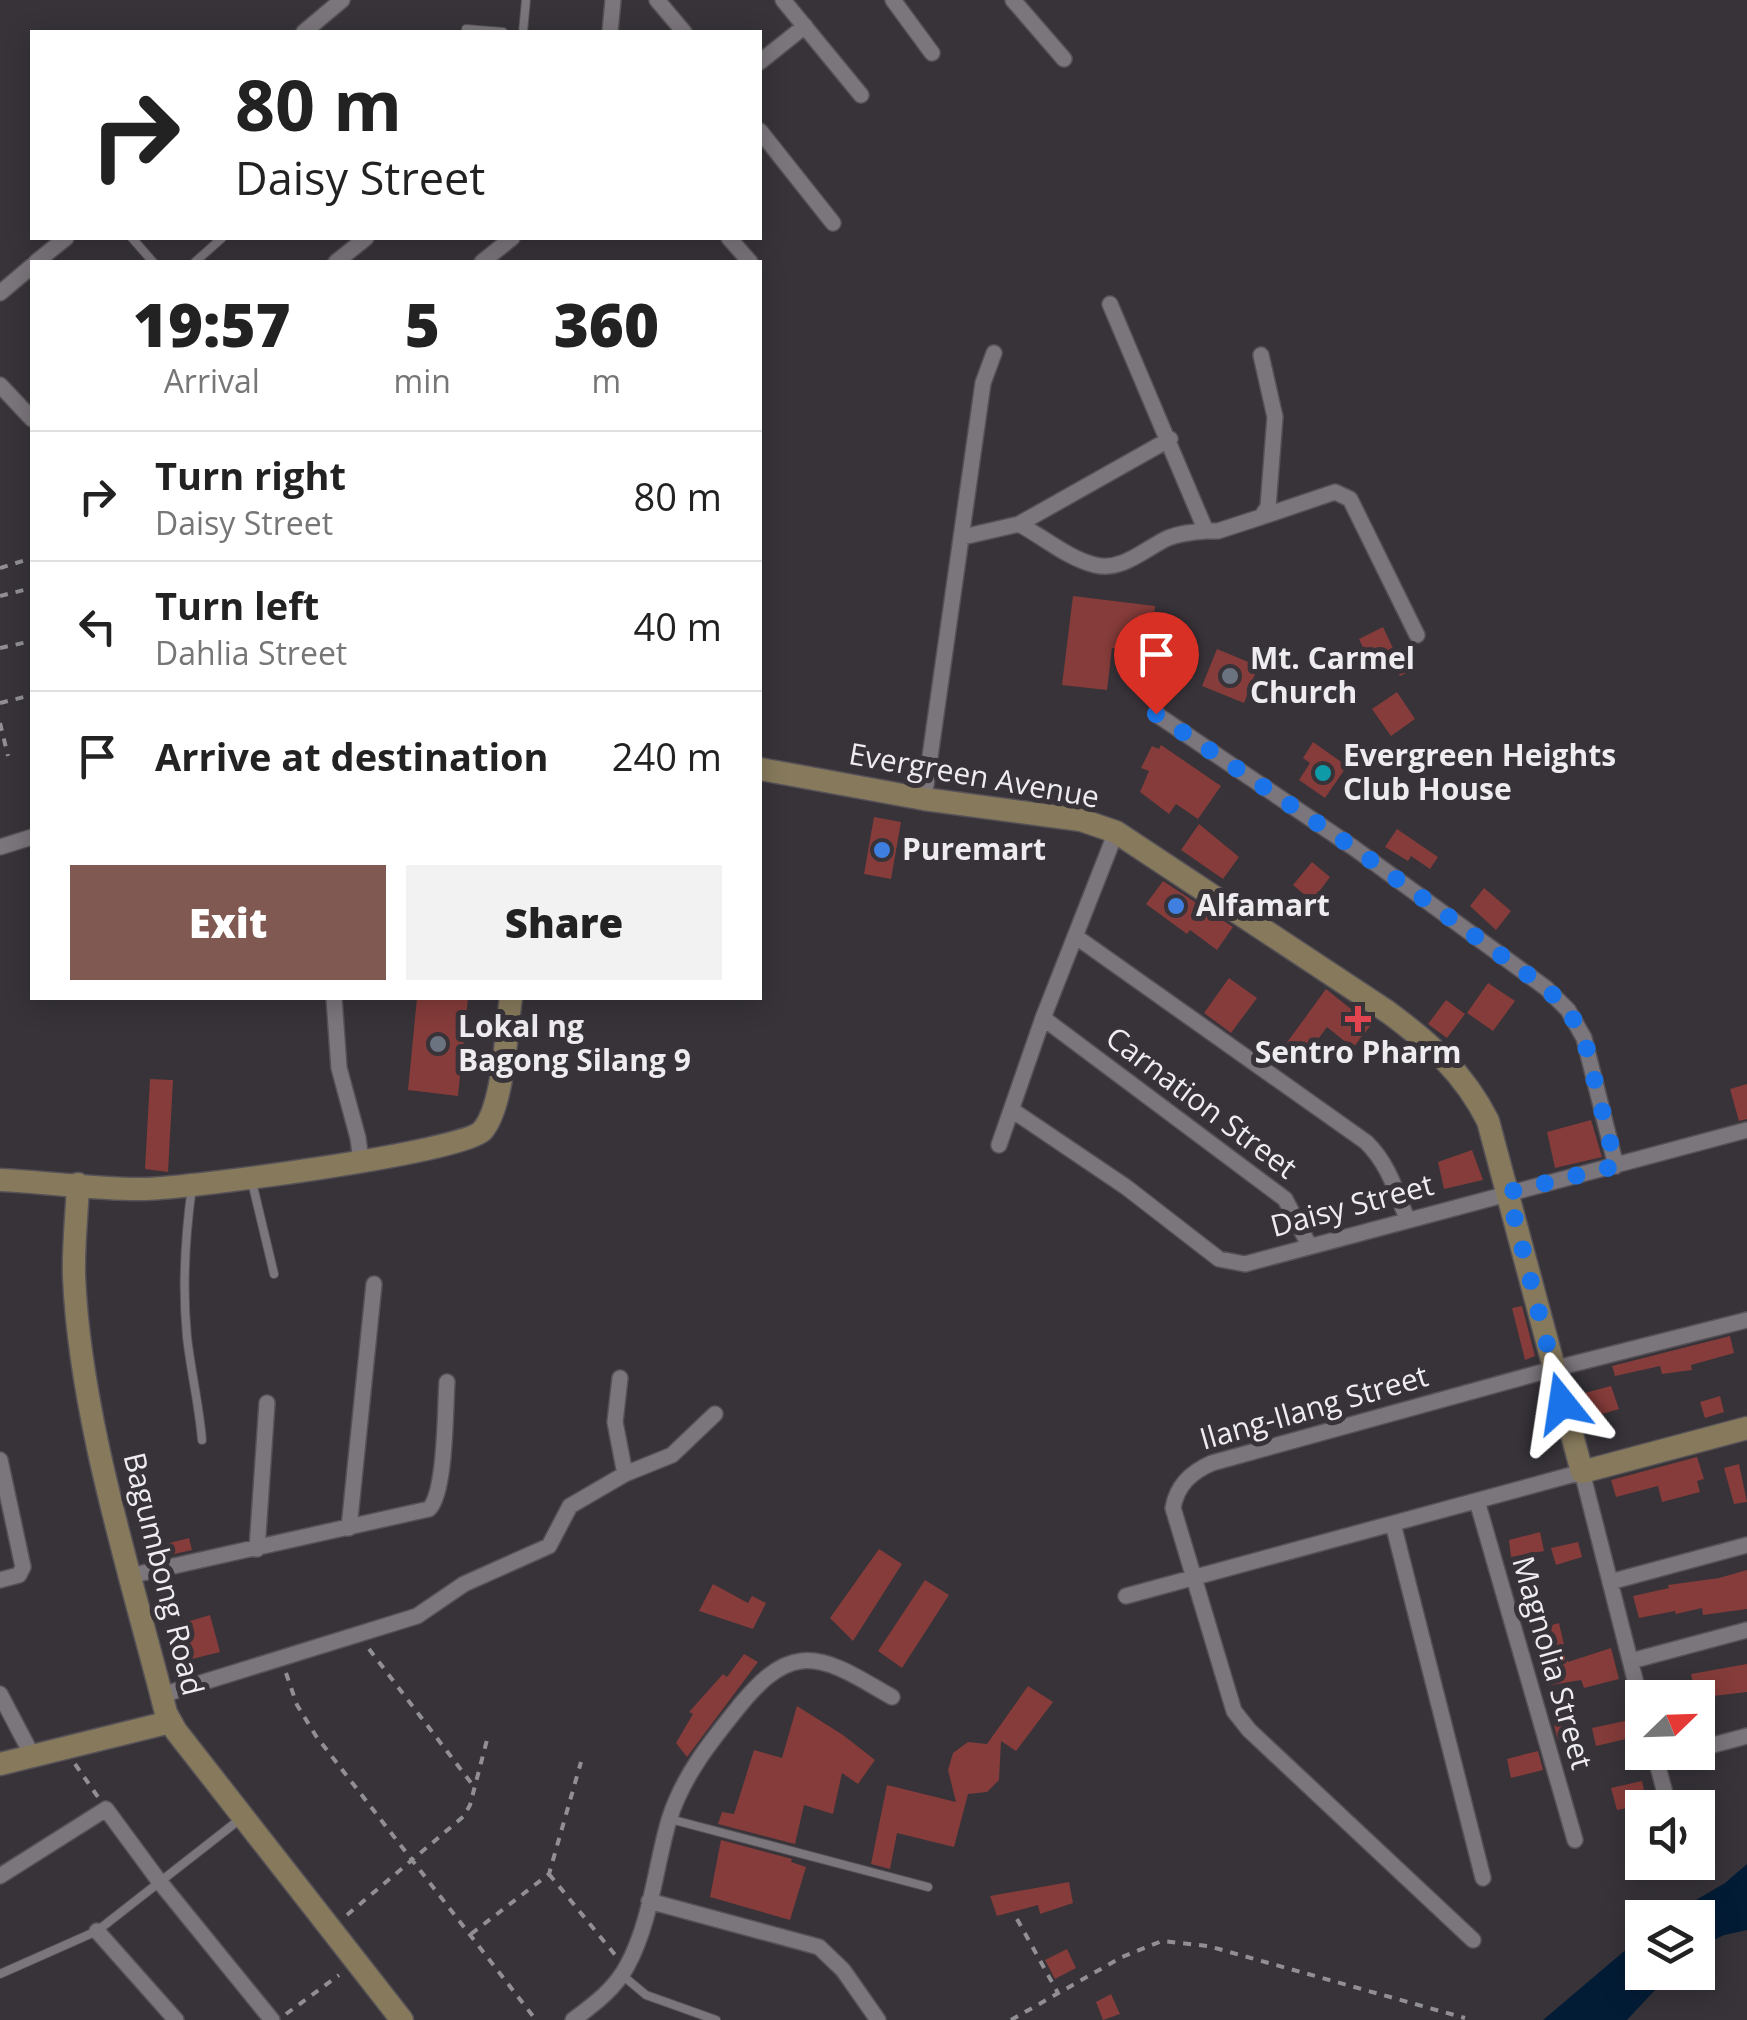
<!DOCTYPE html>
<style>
body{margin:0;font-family:"Open Sans",sans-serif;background:#f2f2f2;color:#222;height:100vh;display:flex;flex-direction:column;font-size:38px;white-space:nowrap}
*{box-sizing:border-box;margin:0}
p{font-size:32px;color:#767676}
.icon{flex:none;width:55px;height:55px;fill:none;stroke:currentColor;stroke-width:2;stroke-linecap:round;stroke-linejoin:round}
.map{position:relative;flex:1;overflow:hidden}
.drawer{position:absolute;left:30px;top:260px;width:732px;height:740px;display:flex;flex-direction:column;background:#fff;border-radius:0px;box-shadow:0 5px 25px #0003}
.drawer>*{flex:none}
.guide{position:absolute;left:30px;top:30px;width:732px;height:210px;border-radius:0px;box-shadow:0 5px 25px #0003;background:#fff;color:#222;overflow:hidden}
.needle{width:65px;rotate:67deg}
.tools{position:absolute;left:1625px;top:1680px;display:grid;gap:20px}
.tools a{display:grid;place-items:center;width:90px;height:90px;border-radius:0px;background:#fff;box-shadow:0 5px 25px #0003;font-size:50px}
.pin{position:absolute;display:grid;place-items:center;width:85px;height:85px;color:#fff;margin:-102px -42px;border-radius:50% 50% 50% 0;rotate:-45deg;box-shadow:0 0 10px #0007}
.pin .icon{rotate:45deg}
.me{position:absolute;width:110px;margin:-55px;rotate:345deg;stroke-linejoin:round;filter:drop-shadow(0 0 8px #0008)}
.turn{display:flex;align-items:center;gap:35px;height:210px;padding:0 40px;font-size:45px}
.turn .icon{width:130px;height:130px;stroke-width:2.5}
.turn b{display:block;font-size:70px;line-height:85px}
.eta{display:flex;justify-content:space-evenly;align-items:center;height:170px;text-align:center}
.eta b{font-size:60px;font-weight:800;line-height:70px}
.button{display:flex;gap:20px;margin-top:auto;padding:20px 40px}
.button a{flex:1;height:115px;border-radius:0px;background:#805952;color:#fff;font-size:40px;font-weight:800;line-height:115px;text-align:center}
.button a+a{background:#f2f2f2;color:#222}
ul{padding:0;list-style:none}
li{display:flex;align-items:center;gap:30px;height:130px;padding:0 40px;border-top:2px solid #e0e0e0}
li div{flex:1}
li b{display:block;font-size:38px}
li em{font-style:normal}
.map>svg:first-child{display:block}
</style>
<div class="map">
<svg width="1747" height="2020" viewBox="0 0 1747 2020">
<rect width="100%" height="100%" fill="#373339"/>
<path fill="#031c36" d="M1747 1864V1930L1724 1935 1698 1948V1918L1667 1917 1725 1883Z
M1642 1936V1972L1671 1973 1627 2020H1543Z"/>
<path fill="#853c3a" d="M1073 596 1155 606 1150 653 1112 648 1107 690 1062 685Z
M1383 627 1398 659 1374 671 1359 639Z
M1217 649 1258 666 1244 703 1202 686Z
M1406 657 1413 670 1400 676 1393 664Z
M1397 692 1415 719 1391 736 1372 709Z
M1313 742 1347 766 1325 798 1299 780 1310 763 1303 758Z
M1161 745 1221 786 1198 819 1176 804 1169 814 1140 792 1149 771 1141 768 1152 746 1159 749Z
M874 817 901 822 891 879 864 874Z
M1199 824 1239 857 1223 879 1181 850Z
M1397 829 1438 857 1430 869 1411 856 1408 861 1385 847Z
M1312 862 1330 877 1312 901 1293 885Z
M1163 881 1233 927 1217 950 1190 930 1187 934 1146 904Z
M1484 888 1511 911 1496 930 1470 906Z
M1229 978 1257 998 1231 1033 1204 1013Z
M1488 983 1515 1001 1493 1031 1467 1013Z
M1326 989 1371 1025 1353 1048 1327 1027 1299 1065 1280 1052Z
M417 998H468L458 1096 408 1090Z
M1446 1000 1465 1014 1447 1038 1428 1024Z
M150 1079 173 1080 168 1172 145 1169Z
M1747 1084V1119L1739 1121 1730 1089Z
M1591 1120 1602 1157 1555 1168 1547 1132Z
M1472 1150 1483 1180 1444 1189 1438 1162Z
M1522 1306 1535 1356 1525 1360 1512 1308Z
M1730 1336 1734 1353 1691 1365 1692 1370 1662 1374 1660 1366 1615 1376 1612 1366Z
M1611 1386 1619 1409 1585 1419 1577 1395Z
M1720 1396 1724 1412 1705 1418 1700 1402Z
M1697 1457 1704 1479 1697 1481 1700 1492 1662 1502 1658 1486 1616 1497 1611 1480Z
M1739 1464 1747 1502 1734 1504 1724 1468Z
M1540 1532 1544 1551 1511 1557 1509 1540Z
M189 1538 192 1550 148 1560 146 1549Z
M1578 1542 1582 1557 1556 1565 1551 1548Z
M879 1549 902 1564 853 1641 830 1618Z
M1747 1570V1609L1703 1615 1702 1608 1676 1614 1675 1611 1639 1618 1633 1596 1669 1588 1668 1585 1719 1578Z
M925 1580 949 1595 902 1668 878 1651Z
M713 1584 748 1603 752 1596 766 1603 753 1629 699 1611Z
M210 1615 220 1652 192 1659 187 1643 178 1646 173 1626Z
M1559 1623 1568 1662 1611 1648 1619 1679 1584 1688 1581 1680 1545 1686 1531 1631Z
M744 1654 758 1662 687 1757 676 1743 693 1714 689 1712 723 1674 727 1677Z
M1747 1664V1692L1696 1698 1691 1674Z
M1028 1686 1053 1702 1016 1751 1001 1741 999 1780 987 1792 968 1794 954 1847 897 1833 890 1869 871 1864 887 1785 956 1802 948 1770 953 1753 968 1742 987 1744Z
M797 1706 843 1735 875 1760 858 1784 842 1773 833 1814 804 1805 795 1844 718 1824 722 1812 734 1814 754 1750 782 1758Z
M1579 1719 1583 1735 1558 1741 1554 1725Z
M1625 1721 1630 1738 1596 1746 1592 1728Z
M1538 1751 1543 1770 1511 1778 1507 1759Z
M1642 1781 1647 1804 1617 1810 1611 1788Z
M721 1840 792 1859 791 1862 806 1867 790 1920 710 1897Z
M1069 1882 1073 1903 1040 1914 1038 1905 997 1916 990 1896Z
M1067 1949 1076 1968 1055 1979 1045 1960Z
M1111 1994 1120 2014 1103 2020 1096 2002Z"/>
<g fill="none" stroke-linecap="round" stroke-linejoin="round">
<g stroke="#555156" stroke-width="10">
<path id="lane" d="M466 29 503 32
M523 32 526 0
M132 238 153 262
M195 262 222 238
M252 1182 274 1274
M192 1187C185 1237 182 1286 187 1337 191 1372 199 1405 202 1440
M670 1819 928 1887
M0 1974 97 1931 239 1820
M622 1975 646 1995 716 2020"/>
</g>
<g stroke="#555156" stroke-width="18">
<path id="street" d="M657 0 684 32
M783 0 861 95
M893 0 932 53
M1013 0 1064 59
M304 32 342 0
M610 32 613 0
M760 62 805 26
M760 131 833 223
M729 238 750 262
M36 262 66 238
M336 262 366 238
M482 262 512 238
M0 293 32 266
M0 385 32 419
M1261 517 1335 492 1350 499 1417 635
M1019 524 1170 439
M1206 531H1218L1261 517 1268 507 1275 417 1261 355
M963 537 1019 524C1043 537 1069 559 1095 565 1122 572 1146 548 1168 538 1181 533 1192 532 1206 531L1110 304
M1156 714 1354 848 1546 988 1568 1010 1584 1038 1616 1166
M924 799 983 383 994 353
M0 847 32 837
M1075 936 1366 1142C1388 1163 1396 1191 1407 1219
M334 998 339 1068 358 1138 361 1161
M1043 1018 1285 1199 1309 1245
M1012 1110 1126 1187 1219 1259 1245 1264 1747 1130
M999 1145 1043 1018 1116 832
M620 1378 615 1422 625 1474
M0 1460 23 1567 19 1575 0 1580
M1477 1501 1575 1840
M1393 1524 1483 1878
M349 1528 374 1284
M257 1549 267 1403
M129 1576 429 1509C446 1492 445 1409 447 1382
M1610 1582 1747 1545
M1126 1596 1582 1472 1642 1707
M1631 1661 1747 1630
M0 1694 32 1755
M162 1695 417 1616 464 1584 549 1546 570 1506 625 1474 672 1455 715 1414
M1698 1749 1747 1736
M1654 1752 1669 1808
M1656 1759 1683 1752
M0 1876 106 1809 159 1881 272 2020
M649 1901 819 1947 843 1970 878 2020
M97 1931 176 2020
M1473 1940 1249 1730 1234 1711 1173 1508C1177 1485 1191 1472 1212 1463L1553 1369 1747 1320
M573 2020C593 2005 615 1989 627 1966 651 1922 655 1868 669 1820 683 1775 712 1740 741 1704 756 1686 776 1664 801 1661 831 1657 866 1683 892 1697"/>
</g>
<g stroke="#555156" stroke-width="25">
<path id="secondary" d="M760 769 924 799 1081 820 1116 832 1388 1012C1430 1043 1464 1073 1488 1121L1582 1472 1747 1428
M0 1180C48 1182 97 1190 145 1189 189 1188 460 1153 482 1131 504 1107 506 1030 511 998
M78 1184C77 1214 73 1246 74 1276 80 1418 131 1575 166 1713L176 1731 402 2020
M0 1764 170 1722"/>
</g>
<path stroke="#928f93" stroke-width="4" stroke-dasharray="8 8" stroke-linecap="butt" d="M0 568 32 558
M0 596 32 588
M0 648 32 641
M0 703 32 695
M0 723 8 756
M369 1649 475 1788
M286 1673 297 1705 316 1736 536 2020
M75 1764 98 1797
M549 1874 616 1956
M347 1915 464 1816 470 1805 488 1736
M1017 1919 1058 1993
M471 1934 549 1874 581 1762
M286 2014 339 1975
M1011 2020 1122 1957 1162 1941 1208 1946 1465 2018"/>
<use href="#lane" stroke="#7b767c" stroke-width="8"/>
<use href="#street" stroke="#7b767c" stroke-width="15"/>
<use href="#secondary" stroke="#877a5c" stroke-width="22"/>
</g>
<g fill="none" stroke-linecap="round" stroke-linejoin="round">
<path stroke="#1a73e8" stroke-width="18" stroke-dasharray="0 32.4" d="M1156 714 1354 848 1546 988 1568 1010 1584 1038 1616 1166 1508 1192 1562 1403"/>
</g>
<g fill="#6b7280" stroke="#373339" stroke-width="4">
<circle cx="1230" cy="676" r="10"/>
<circle cx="438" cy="1044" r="10"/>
</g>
<circle fill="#0f9aa8" stroke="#373339" stroke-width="4" cx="1323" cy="773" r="10"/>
<g fill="#3f7fe0" stroke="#373339" stroke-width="4">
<circle cx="882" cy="850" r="10"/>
<circle cx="1176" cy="906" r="10"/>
</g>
<path fill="#e0444e" stroke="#373339" stroke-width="4" d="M1353 1004h10v10h10v10h-10v10h-10v-10h-10v-10h10z"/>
<g text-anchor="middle" stroke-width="10" stroke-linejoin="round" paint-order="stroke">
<g font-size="30" font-weight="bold" fill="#eeecef" stroke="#373339" text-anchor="start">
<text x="1250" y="669">Mt. Carmel<tspan x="1250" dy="34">Church</tspan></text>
<text x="1343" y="766">Evergreen Heights<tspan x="1343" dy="34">Club House</tspan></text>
<text x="902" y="860">Puremart</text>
<text x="1196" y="916">Alfamart</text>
<text x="458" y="1037">Lokal ng<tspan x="458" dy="34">Bagong Silang 9</tspan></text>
<text x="1358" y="1063" text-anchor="middle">Sentro Pharm</text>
</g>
<g font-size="30" fill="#eeecef" stroke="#373339">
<text transform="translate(974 776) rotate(10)" y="10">Evergreen Avenue</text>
<text transform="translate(1201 1103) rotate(37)" y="10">Carnation Street</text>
<text transform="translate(1352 1206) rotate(-15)" y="10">Daisy Street</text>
<text transform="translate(1314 1408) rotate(-16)" y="10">Ilang-Ilang Street</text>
<text transform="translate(163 1574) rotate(76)" y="10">Bagumbong Road</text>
<text transform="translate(1552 1663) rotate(74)" y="10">Magnolia Street</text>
</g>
</g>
</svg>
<div class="tools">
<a><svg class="needle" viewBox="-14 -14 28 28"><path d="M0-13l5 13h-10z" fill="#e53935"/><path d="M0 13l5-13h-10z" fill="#767676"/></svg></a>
<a><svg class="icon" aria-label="sound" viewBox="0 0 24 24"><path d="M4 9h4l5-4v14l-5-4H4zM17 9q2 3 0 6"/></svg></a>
<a><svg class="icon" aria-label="layers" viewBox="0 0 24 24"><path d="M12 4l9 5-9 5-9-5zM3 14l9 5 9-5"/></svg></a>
</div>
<div class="pin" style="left:1156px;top:714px;background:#d93025"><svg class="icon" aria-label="arrive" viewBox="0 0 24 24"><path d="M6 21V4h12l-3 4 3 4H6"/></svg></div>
<svg class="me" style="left:1562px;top:1403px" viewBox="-20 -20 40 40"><path d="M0-17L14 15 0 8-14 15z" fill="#1a73e8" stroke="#fff" stroke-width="4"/></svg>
<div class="guide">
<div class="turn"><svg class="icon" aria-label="right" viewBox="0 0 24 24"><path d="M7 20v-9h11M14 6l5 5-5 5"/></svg><div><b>80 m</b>Daisy Street</div></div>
</div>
<section class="drawer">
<div class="eta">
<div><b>19:57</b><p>Arrival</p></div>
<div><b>5</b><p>min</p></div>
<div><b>360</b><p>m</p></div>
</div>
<ul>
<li><svg class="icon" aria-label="right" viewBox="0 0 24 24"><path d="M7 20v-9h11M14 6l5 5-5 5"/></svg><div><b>Turn right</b><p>Daisy Street</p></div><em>80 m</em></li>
<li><svg class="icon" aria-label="left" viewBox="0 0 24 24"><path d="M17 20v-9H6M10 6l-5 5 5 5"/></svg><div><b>Turn left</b><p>Dahlia Street</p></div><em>40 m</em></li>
<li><svg class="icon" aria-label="arrive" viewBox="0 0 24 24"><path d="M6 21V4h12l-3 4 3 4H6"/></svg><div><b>Arrive at destination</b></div><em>240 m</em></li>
</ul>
<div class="button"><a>Exit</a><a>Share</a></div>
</section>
</div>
